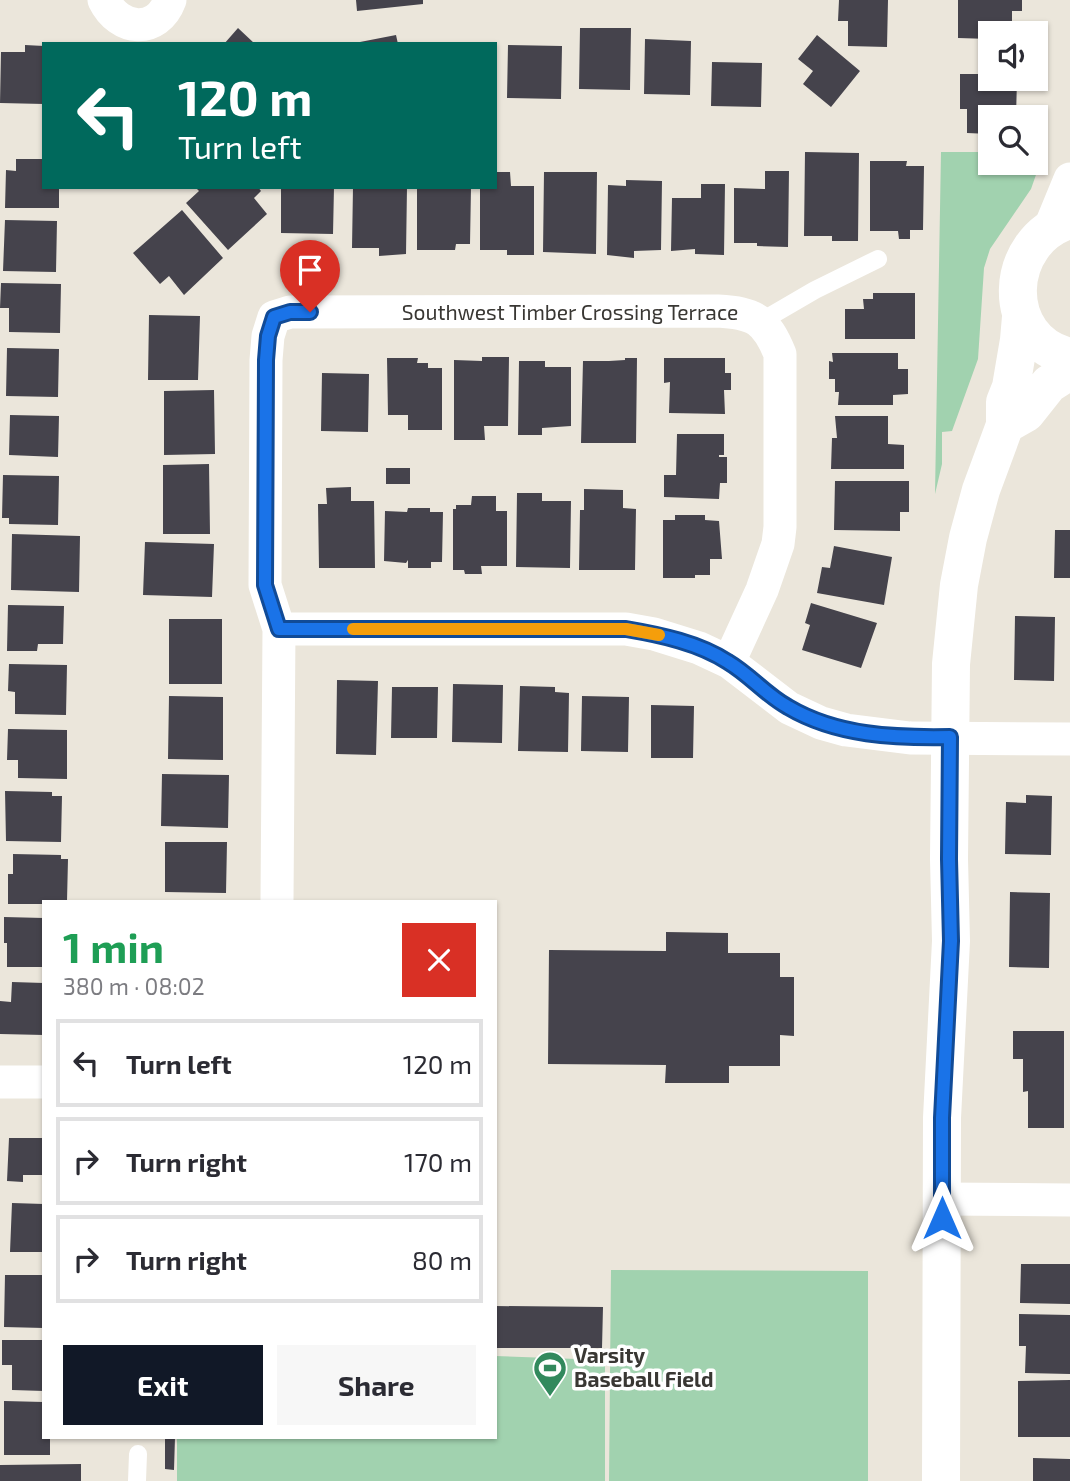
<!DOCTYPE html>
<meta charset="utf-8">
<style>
body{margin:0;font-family:"Exo 2",sans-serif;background:#f7f7f7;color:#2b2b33;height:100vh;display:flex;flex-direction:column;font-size:26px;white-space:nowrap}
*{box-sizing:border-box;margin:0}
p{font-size:23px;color:#7c7c81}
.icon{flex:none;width:38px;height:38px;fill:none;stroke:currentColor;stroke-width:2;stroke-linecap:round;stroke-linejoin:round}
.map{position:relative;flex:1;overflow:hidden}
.sheet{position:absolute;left:42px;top:900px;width:455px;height:539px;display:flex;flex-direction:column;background:#fff;border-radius:0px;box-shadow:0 2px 5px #0004}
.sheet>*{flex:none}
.banner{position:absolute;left:42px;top:42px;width:455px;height:147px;border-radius:0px;box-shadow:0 2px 5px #0004;background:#00695c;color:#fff;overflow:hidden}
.controls{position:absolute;left:978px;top:21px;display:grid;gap:14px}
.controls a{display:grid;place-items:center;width:70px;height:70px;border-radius:0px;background:#fff;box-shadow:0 2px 5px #0004;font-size:35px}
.pin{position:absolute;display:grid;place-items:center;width:60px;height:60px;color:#fff;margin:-72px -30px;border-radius:50% 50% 50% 0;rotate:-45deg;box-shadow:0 0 7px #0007}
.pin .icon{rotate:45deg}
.me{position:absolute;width:77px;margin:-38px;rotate:0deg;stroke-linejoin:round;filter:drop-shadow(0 0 5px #0008)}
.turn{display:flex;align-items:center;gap:24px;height:147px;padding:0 21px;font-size:32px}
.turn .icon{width:91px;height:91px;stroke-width:2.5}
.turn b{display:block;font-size:49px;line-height:60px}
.round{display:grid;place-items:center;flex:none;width:74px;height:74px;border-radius:0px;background:#f7f7f7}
.headline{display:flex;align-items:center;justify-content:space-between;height:119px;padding:0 21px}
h1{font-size:42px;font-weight:700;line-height:52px;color:#1e9e55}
.button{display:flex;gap:14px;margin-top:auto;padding:14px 21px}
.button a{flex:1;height:80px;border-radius:0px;background:#111827;color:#fff;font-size:28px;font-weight:700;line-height:80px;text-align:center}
.button a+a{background:#f7f7f7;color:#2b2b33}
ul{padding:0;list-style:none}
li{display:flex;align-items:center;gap:21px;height:88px;margin:0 14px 10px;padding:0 7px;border:4px solid #e1e1e2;border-radius:0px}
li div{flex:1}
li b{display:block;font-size:26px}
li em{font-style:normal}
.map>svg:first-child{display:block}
</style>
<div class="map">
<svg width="1070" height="1481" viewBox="0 0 1070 1481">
<rect width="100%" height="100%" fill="#ebe6db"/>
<path fill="#a1d2af" d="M941 152H990V163H1036V152H1044L1031 189 990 249 984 268 978 359 952 431 942 432V464L935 494Z
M611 1270 868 1271V1481H609Z
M495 1356 605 1360V1481H177V1437H495Z"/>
<path fill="#45434c" d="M356 0H423V4L357 11Z
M839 0H888L887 47 848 46V21H838Z
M958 0H1022V11H1012V33H990V39L958 38Z
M238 28 255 44H224Z
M580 28H631L630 90 579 89Z
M396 35 398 44H360V42Z
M817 35 860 71 831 107 803 84 813 71 798 59Z
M645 39 691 41 690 95 644 94Z
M25 45 44 46V104L0 103 1 52H25Z
M508 45 562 46 561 99 507 98Z
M712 62 762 63 761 107 711 106Z
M960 74H990V79H1017L1016 117H990V134L967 133V109H960Z
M805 152 859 153 858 241H832V236H804Z
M16 159H44V187H59V208H5L6 170 16 171Z
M870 161H907L906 166H924L923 230H910V239H899L898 231H870Z
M765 171H789L788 247 757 246V243H734V188L765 189Z
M495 172H510L511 186H534V255H507V250H480V187H495Z
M544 172H597L596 254 543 252Z
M626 180 662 181 661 250 634 251V258L607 255 608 185 626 186Z
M701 184H725L724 255 695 254V249L671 251 672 198H701Z
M195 187H258L261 191 254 198 267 214 228 250 186 203 199 191Z
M281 187H334L333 234 281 233Z
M353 187H407L406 254 379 256V248H352Z
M417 187H471L470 244H456L455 250H417Z
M182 210 223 258 184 295 169 276 160 284 133 253Z
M5 220 57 221 56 272 3 271Z
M1 283 61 284 60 333 9 332V308H0Z
M873 293H915V339H845V309H864L863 299H873Z
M149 315 200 316 198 380H148Z
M7 348 59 349 58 397 6 396Z
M832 353H898V369H908V394L893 395V405H838L839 392H835V379H829V361L833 362Z
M482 357H509L508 426H484L485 440H454V360L482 361Z
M387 358H418L417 363H428V368H442V430H408V415H388Z
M625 358H637L636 443H581L583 361H609L625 360Z
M664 358H725V373H731V390H724L725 414 669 413 670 382 664 383Z
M519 361H545V367H571V426L542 428V435H518Z
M322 373 369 374 368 432 321 431Z
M214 390 215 454 164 455V391Z
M10 415 59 416 58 457 9 455Z
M835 416H888V444L904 445V469H831L832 438H837Z
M677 434H724V455H719V457H727V483H720L719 499 664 497V475H676Z
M209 464 210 534H163V465Z
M386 468H410V484H386Z
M3 475 59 476 58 525 9 524V518H2Z
M835 481H909V512H900V531L834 530Z
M351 487V501H374L375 568H319L318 504H327L326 488Z
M584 489 623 490V508L636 509 635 570H579L580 510H584Z
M517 493H542V501H571L570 568 516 567Z
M472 496H496V511H507V566H481L482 574H465L464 570H453V509H456V505H471Z
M408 508H430V512H443L442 562H431V568H408V560L406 563 384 561 385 511 407 512Z
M675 515H705V520L719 521 722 559H710V575H695V578H663V520H675Z
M1055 530H1070V578H1054Z
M12 534 80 536 79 592 11 590Z
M145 542 214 544 212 597 143 595Z
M834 546 892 557 884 605 817 593 822 567 830 568Z
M811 603 877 623 861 668 802 650 810 625 805 623Z
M8 605 64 606 63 644H38L37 651H7Z
M1015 616 1055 617 1054 681 1014 680Z
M169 619H222V684H169Z
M9 664 67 665 66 715 15 714V692L8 691Z
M337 680 378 681 376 755 336 754Z
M453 684 503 685 502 743 452 742Z
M520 686 555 687V692L569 693 568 752 518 751Z
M392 687H438L437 738H391Z
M169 696 223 697V760L168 759Z
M582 696 629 697 628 752 581 751Z
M651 705 694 706 693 758H651Z
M8 729 67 730V779L18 778V760H7Z
M162 774 229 775 228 828 161 826Z
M5 791 52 792V796H62L61 842 6 841Z
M1026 795 1052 796 1051 855 1005 854 1006 802 1026 803Z
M165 842H227L226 893 165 892Z
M13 854 61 855V859H68L67 901H44V904H8V874H13Z
M1010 892 1050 893 1049 968 1009 967Z
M4 917 44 918V967H7V943H4Z
M666 932 728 933V953H780V977H794V1036L780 1035V1066H729V1083H665L666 1065 548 1064 549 950 666 951Z
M12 982 44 983V1035L0 1034V1001L11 1002Z
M1013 1031H1064V1128H1028V1091L1023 1092V1059H1013Z
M9 1138H44V1175H23V1182L7 1181Z
M12 1203 44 1204V1252H10Z
M1021 1264H1070V1304L1020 1303Z
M5 1275H44V1328L4 1327Z
M495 1306 603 1307 602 1348H495Z
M1019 1314 1070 1315V1374L1025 1373 1026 1346H1019Z
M2 1340H44V1391L12 1390V1365H2Z
M1070 1380V1437H1018V1381Z
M4 1401 44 1402V1437H50V1455H4Z
M165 1437H175L174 1470 165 1469Z
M1033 1458 1070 1459V1481H1033Z
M81 1464V1481H0V1465Z"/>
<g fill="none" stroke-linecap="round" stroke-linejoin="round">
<path stroke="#fff" stroke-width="18" d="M760 322 815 290 878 259
M137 1481 138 1454"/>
<path stroke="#fff" stroke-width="33" d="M104 0C119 31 157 35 170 0
M1049 230 1070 179
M279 629H626L654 634 699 648 729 662 789 708 821 723 846 730 910 738 1070 739
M277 901 279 629 265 585 266 360 268 336 274 317 290 312 718 311C755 313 766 320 780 354V527L778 544 762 590 729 662
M0 1082H44
M942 1199 1070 1200"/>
<path stroke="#fff" stroke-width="38" d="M1070 220C1003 240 998 340 1070 357
M1005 425 1026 413 1049 384 1070 371
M941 1481 942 1118 951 941 949 859 951 664 959 585 968 538 981 490 1005 425V402L1011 387 1019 340 1021 317"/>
</g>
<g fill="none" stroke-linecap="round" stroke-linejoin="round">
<g stroke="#114b97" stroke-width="18">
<path id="route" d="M310 312H290L274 317 268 336 266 360 265 585 279 629H626C661 635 699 643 728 662 750 675 766 695 788 707 837 736 895 738 950 737L949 859 951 941 942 1118V1218"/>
</g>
<use href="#route" stroke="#1a73e8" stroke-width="12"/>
<path stroke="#f59e0b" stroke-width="12" d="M353 629H626L659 635"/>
</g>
<defs>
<g id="stadium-pin" transform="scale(1.75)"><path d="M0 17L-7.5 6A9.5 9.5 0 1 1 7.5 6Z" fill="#32895d" stroke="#fff"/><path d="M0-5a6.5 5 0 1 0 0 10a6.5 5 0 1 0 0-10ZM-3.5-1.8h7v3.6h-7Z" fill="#fff"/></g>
</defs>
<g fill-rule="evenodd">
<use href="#stadium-pin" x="550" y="1368"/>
</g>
<g text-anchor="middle" stroke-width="7" stroke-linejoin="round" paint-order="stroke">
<g font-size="21" fill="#393733" stroke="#fff">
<text x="570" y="320">Southwest Timber Crossing Terrace</text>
</g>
<g font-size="21" font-weight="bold" fill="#393733" stroke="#fff" text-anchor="start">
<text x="574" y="1363">Varsity<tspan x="574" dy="24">Baseball Field</tspan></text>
</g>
</g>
</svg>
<div class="controls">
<a><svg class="icon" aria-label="sound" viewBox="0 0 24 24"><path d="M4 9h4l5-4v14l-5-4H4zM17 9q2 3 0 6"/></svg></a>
<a><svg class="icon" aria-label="search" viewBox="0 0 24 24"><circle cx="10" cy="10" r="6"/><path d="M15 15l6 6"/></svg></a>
</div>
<div class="pin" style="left:310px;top:312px;background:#d93025"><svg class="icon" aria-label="arrive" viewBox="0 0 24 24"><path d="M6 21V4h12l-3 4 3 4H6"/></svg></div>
<svg class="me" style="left:942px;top:1218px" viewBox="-20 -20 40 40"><path d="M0-17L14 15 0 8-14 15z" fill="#1a73e8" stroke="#fff" stroke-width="4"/></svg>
<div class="banner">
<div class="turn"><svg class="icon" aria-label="left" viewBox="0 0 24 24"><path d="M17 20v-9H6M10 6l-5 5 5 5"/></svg><div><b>120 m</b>Turn left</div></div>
</div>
<section class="sheet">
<div class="headline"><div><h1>1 min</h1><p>380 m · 08:02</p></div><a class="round" style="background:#d93025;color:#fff"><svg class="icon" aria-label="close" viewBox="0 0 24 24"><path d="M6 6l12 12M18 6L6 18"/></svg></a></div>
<ul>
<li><svg class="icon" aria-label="left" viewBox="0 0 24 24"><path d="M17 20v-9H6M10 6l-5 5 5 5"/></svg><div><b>Turn left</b></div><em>120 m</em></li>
<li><svg class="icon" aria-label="right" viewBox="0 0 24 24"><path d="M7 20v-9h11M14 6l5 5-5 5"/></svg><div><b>Turn right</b></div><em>170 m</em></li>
<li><svg class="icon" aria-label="right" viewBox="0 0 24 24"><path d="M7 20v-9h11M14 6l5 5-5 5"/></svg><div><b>Turn right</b></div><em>80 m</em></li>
</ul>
<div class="button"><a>Exit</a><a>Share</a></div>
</section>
</div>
